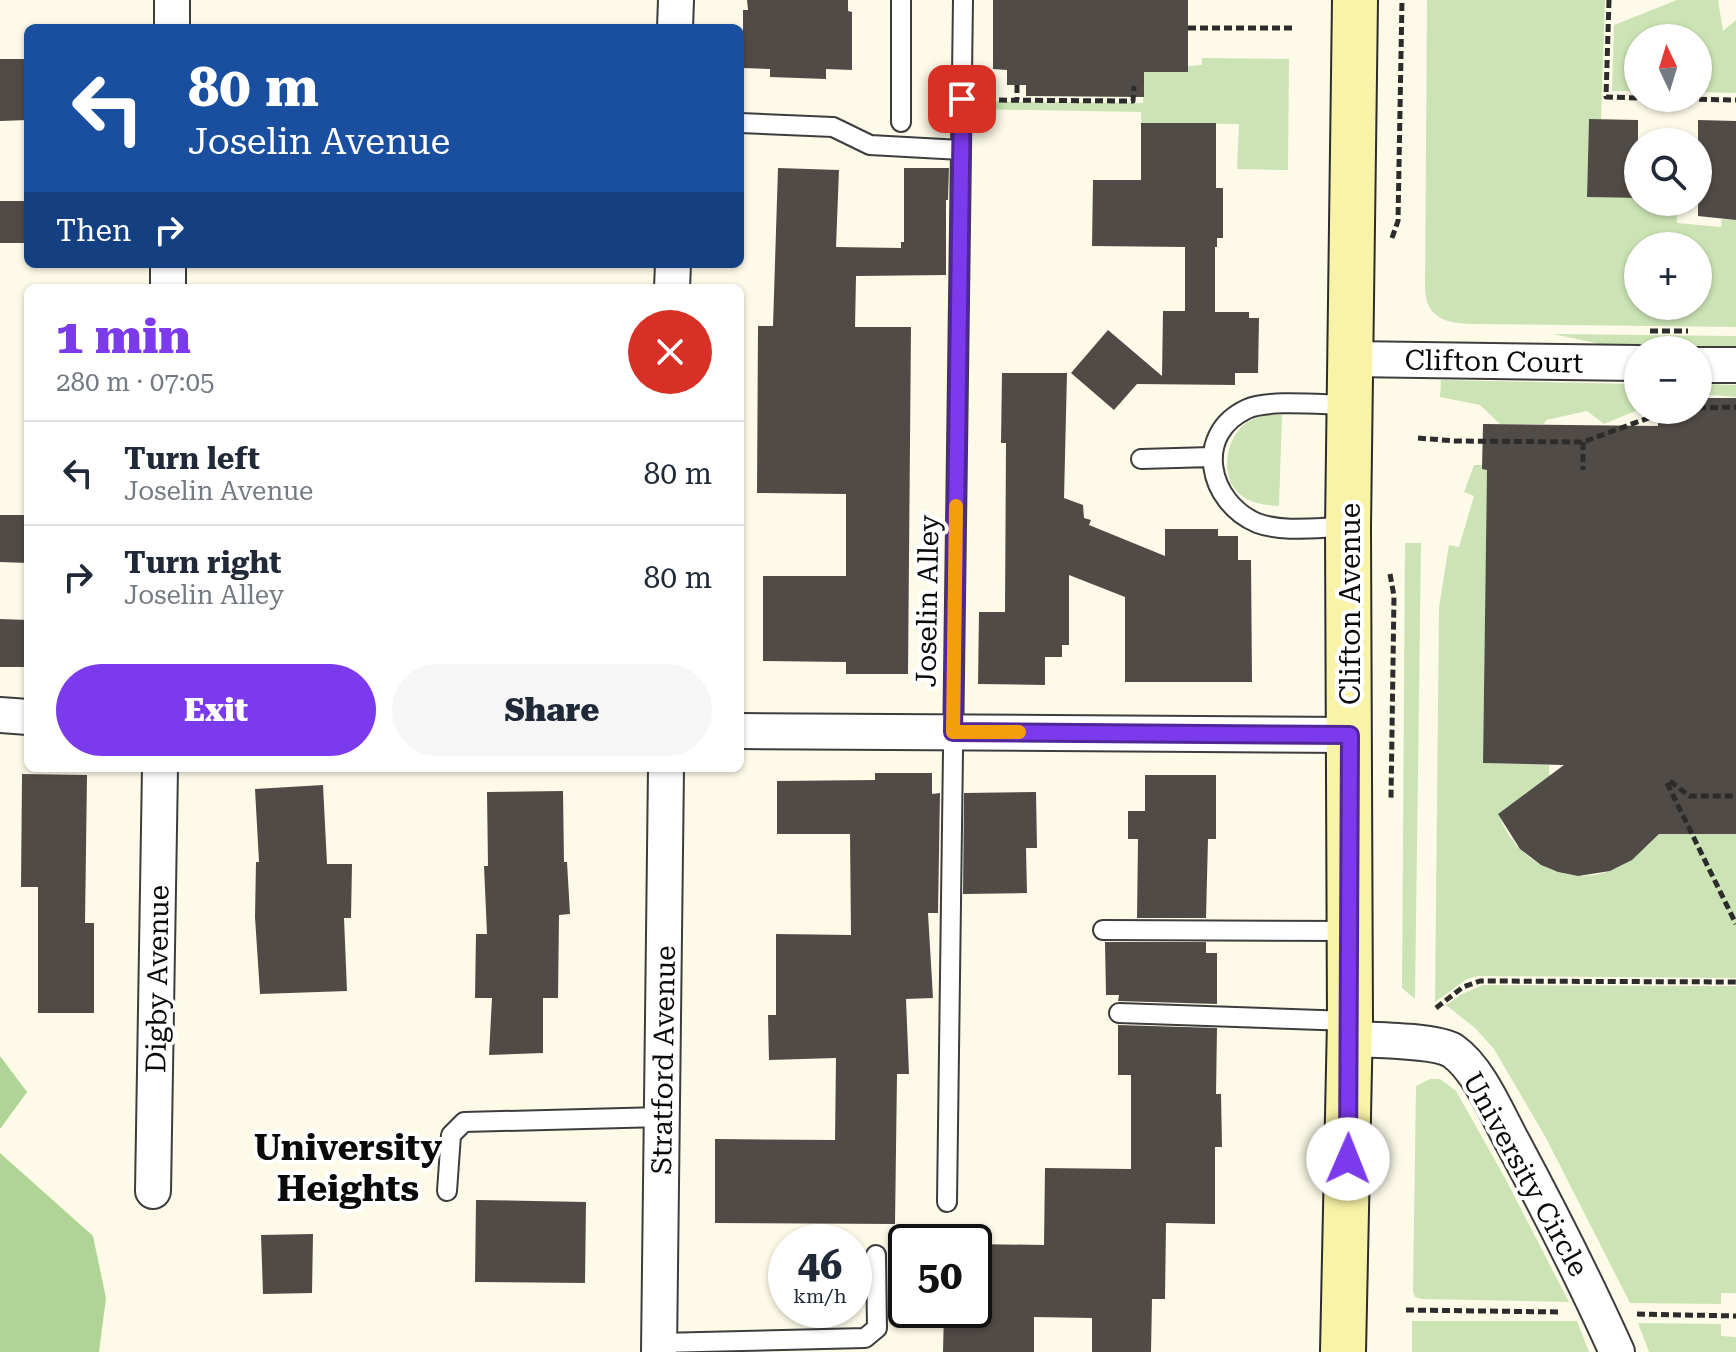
<!DOCTYPE html>
<meta charset="utf-8">
<style>
body{margin:0;font-family:"Roboto Serif",serif;background:#f6f6f7;color:#1f2937;height:100vh;display:flex;flex-direction:column;font-size:30px;white-space:nowrap}
*{box-sizing:border-box;margin:0}
p{font-size:26px;color:#747a83}
.icon{flex:none;width:44px;height:44px;fill:none;stroke:currentColor;stroke-width:2;stroke-linecap:round;stroke-linejoin:round}
.map{position:relative;flex:1;overflow:hidden}
.panel{position:absolute;left:24px;top:284px;width:720px;height:488px;display:flex;flex-direction:column;background:#fff;border-radius:12px;box-shadow:0 2px 6px #0004}
.panel>*{flex:none}
.hud{position:absolute;left:24px;top:24px;width:720px;height:244px;border-radius:12px;box-shadow:0 2px 6px #0004;background:#1a4fa0;color:#fff;overflow:hidden}
.needle{width:52px;rotate:356deg}
.tools{position:absolute;left:1624px;top:24px;display:grid;gap:16px}
.tools a{display:grid;place-items:center;width:88px;height:88px;border-radius:50%;background:#fff;box-shadow:0 2px 6px #0004;font-size:40px}
.speed{position:absolute;left:768px;top:1224px;display:flex;gap:16px;font-size:40px;font-weight:700;text-align:center}
.speed>*{display:grid;place-content:center;width:104px;height:104px;border-radius:50%;background:#fff;box-shadow:0 2px 6px #0004;line-height:1}
.speed small{font-size:20px;font-weight:400}
.speed .limit{border:4px solid #111;border-radius:12px;background:#fff;color:#111}
.pin{position:absolute;display:grid;place-items:center;width:68px;height:68px;color:#fff;margin:-34px;border-radius:16px;box-shadow:0 4px 12px #0006}
.me{position:absolute;width:88px;margin:-44px;rotate:1deg;stroke-linejoin:round;filter:drop-shadow(0 0 6px #0008)}
.turn{display:flex;align-items:center;gap:28px;height:168px;padding:0 32px;font-size:36px}
.turn .icon{width:104px;height:104px;stroke-width:2.5}
.turn b{display:block;font-size:56px;line-height:68px}
.then{display:flex;align-items:center;height:76px;padding:0 32px;background:#0003;gap:16px;font-size:30px}
.round{display:grid;place-items:center;flex:none;width:84px;height:84px;border-radius:42px;background:#f6f6f7}
.summary{display:flex;align-items:center;justify-content:space-between;height:136px;padding:0 32px}
h1{font-size:48px;font-weight:800;line-height:60px;color:#7c3aed}
.button{display:flex;gap:16px;margin-top:auto;padding:16px 32px}
.button a{flex:1;height:92px;border-radius:48px;background:#7c3aed;color:#fff;font-size:32px;font-weight:800;line-height:92px;text-align:center}
.button a+a{background:#f6f6f7;color:#1f2937}
ul{padding:0;list-style:none}
li{display:flex;align-items:center;gap:24px;height:104px;padding:0 32px;border-top:2px solid #e0e1e3}
li div{flex:1}
li b{display:block;font-size:30px}
li em{font-style:normal}
.map>svg:first-child{display:block}
</style>
<div class="map">
<svg width="1736" height="1352" viewBox="0 0 1736 1352">
<rect width="100%" height="100%" fill="#fdfae8"/>
<path fill="#cce4b5" fill-rule="evenodd" d="M1427 0H1605L1601 120H1589L1587 197 1638 198V202H1677V223L1721 227 1722 219 1736 220V327L1472 324C1447 323 1427 319 1425 290ZM1638 246H1698V306H1638Z
M1677 0H1718L1723 31 1736 20V93L1698 92V38H1638V91H1612L1614 25Z
M1202 58 1289 59 1288 170 1237 169 1239 124 1141 123V112L967 109V101L1143 103 1144 72H1187L1188 66 1202 65Z
M1553 334 1736 336V351L1629 350Z
M1441 380 1638 384V410L1604 424 1587 411 1546 420 1544 424H1500L1480 405 1440 397Z
M1698 384 1736 385V397L1698 394Z
M1263 415H1282L1279 506C1267 505 1253 504 1242 496 1219 479 1224 440 1246 423 1250 420 1258 418 1263 415Z
M1474 465H1482V469L1502 470 1487 486 1483 763 1549 765 1550 789 1527 795 1502 811 1499 813C1511 858 1565 888 1609 871 1630 864 1643 849 1659 834H1736V978L1479 976 1467 979 1435 1002 1439 607 1449 545 1459 547 1474 496 1464 492Z
M1405 543H1421L1415 999 1402 988Z
M1483 985 1736 986V1293H1721V1304L1630 1303 1546 1138 1494 1049 1475 1028 1446 1005 1462 994Z
M1430 1079H1440L1456 1091 1505 1178 1569 1302 1422 1299 1415 1297 1413 1291 1416 1086Z
M1412 1321H1577L1589 1352H1412Z
M1638 1323 1721 1324V1336L1736 1337V1352H1649Z"/>
<path fill="#afd495" d="M0 1056 27 1092 0 1129Z
M0 1153 93 1236 106 1298 99 1352H0Z"/>
<path fill="#514b47" d="M747 0H848V11L852 12V70L826 69V79L770 77V69L743 68V10H748Z
M993 0H1188V72H1144V97L1026 96V85H1007V70L993 69Z
M0 59H28V120L0 121Z
M1589 119 1638 120V198L1587 197Z
M1698 120 1736 121V220L1698 216Z
M1141 123H1216V188H1223V238H1217V247H1215V312H1249V318H1259L1258 373H1235V385L1137 384 1114 410 1071 373 1108 330 1162 376 1163 311H1185V247L1092 246 1093 180H1141Z
M778 168 839 170 836 247 901 248V242H904V168H949L948 200H946V275L856 276 855 327H911L908 674H846V662L763 661V576H846V494L757 493 758 326H773Z
M0 201H28V243H0Z
M1002 373H1067L1064 498 1083 505 1084 518 1091 520 1089 525 1165 556V529H1218V536H1238V560H1251L1252 682H1125V597L1069 575V645H1062V657H1045V685L978 684 979 612H1005L1006 443H1001Z
M1698 398H1736V834H1659L1632 860 1610 871 1578 876 1558 872 1541 865 1520 849 1498 814 1564 765 1483 763 1487 470 1482 469 1483 424 1658 426V410H1698Z
M0 515H28V563L0 562Z
M0 619 28 620V667H0Z
M875 773H932V794L940 793 938 913H928L933 998 906 999 909 1074H897L895 1224 715 1223V1139L835 1140 836 1058 769 1060 768 1015H776V934L851 935 850 834H777V781L875 780Z
M22 774 87 775 85 923H94V1013H38V887H21Z
M1145 775H1216V839H1208L1206 918H1137L1138 839H1128V811H1145Z
M323 785 327 864H352L351 918H344L347 991 260 994 255 917 256 862H259L255 789Z
M563 791 564 862H567L570 914 559 915 558 998H543V1053L489 1055 492 998H475L476 934H487L484 866H488L487 792Z
M1036 792 1037 848H1026L1027 893 963 894 964 793Z
M1105 942H1206V953H1217V1004L1118 1001 1119 995H1106Z
M1118 1025 1217 1028 1216 1094H1221L1222 1147H1215V1224L1166 1223 1165 1299H1152L1151 1352H1092V1318L1034 1317V1352H943L944 1310H974V1244L1044 1245 1045 1168 1131 1169V1075H1118Z
M476 1200 586 1202 585 1283 475 1282Z
M313 1234 312 1293 263 1294 261 1235Z"/>
<g fill="none" stroke-linecap="round" stroke-linejoin="round">
<g stroke="#3d3d3d" stroke-width="22">
<path id="lane" d="M901 0V122
M740 123 833 127 870 145 961 150
M1141 459 1211 457
M1348 527C1321 527 1283 533 1257 523 1208 502 1193 434 1247 409 1268 399 1325 405 1350 405
M1103 930 1351 931
M1119 1013 1350 1021
M447 1191 451 1135 464 1122 662 1117
M947 1202 963 0
M659 1343 865 1338 877 1328 876 1255"/>
</g>
<g stroke="#3d3d3d" stroke-width="38">
<path id="street" d="M172 28V0
M675 28 676 0
M168 288V264
M672 288 673 264
M1351 359 1638 363
M1698 365H1736
M0 715 28 717
M740 731 1350 735
M1350 1039C1372 1040 1436 1040 1453 1051 1479 1069 1498 1116 1513 1143 1550 1212 1585 1281 1617 1352
M153 1191 160 768
M659 1352 666 768"/>
</g>
<g stroke="#2c2c2c" stroke-width="48">
<path id="secondary" d="M1343 1352 1350 1021 1348 527 1355 0"/>
</g>
<path stroke="#2c2c2c" stroke-width="5" stroke-dasharray="8 4" stroke-linecap="butt" d="M1609 0 1606 97 1638 98
M1188 28H1293
M1017 85V100
M1639 98 1736 100
M987 100 1133 101 1134 86
M1392 238 1398 221 1402 0
M1650 331H1688
M1698 408 1736 407
M1418 438 1455 441 1583 442 1670 410
M1583 442V470
M1390 574 1394 596 1391 799
M1670 781 1689 796H1736
M1667 783 1736 924
M1436 1008 1463 987 1480 981 1736 982
M1406 1310 1561 1312
M1637 1314 1736 1316"/>
<use href="#lane" stroke="#fff" stroke-width="18"/>
<use href="#street" stroke="#fff" stroke-width="34"/>
<use href="#secondary" stroke="#f9f3a7" stroke-width="44"/>
</g>
<g fill="none" stroke-linecap="round" stroke-linejoin="round">
<g stroke="#51269a" stroke-width="20">
<path id="route" d="M962 99 953 732 1350 735 1348 1159"/>
</g>
<use href="#route" stroke="#7c3aed" stroke-width="14"/>
<path stroke="#f59e0b" stroke-width="14" d="M956 506 953 732H1019"/>
</g>
<g text-anchor="middle" stroke-width="8" stroke-linejoin="round" paint-order="stroke">
<g font-size="28" fill="#0a0a0a" stroke="#fff">
<text transform="translate(1494 361) rotate(1)" y="10">Clifton Court</text>
<text transform="translate(927 601) rotate(-89)" y="10">Joselin Alley</text>
<text transform="translate(1350 604) rotate(-90)" y="10">Clifton Avenue</text>
<text transform="translate(157 979) rotate(-89)" y="10">Digby Avenue</text>
<text transform="translate(663 1060) rotate(-89)" y="10">Stratford Avenue</text>
<text transform="translate(1526 1174) rotate(61)" y="10">University Circle</text>
</g>
<g font-size="36" font-weight="bold" fill="#0a0a0a" stroke="#fff">
<text x="348" y="1160">University<tspan x="348" dy="41">Heights</tspan></text>
</g>
</g>
</svg>
<div class="tools">
<a><svg class="needle" viewBox="-14 -14 28 28"><path d="M0-13l5 13h-10z" fill="#e53935"/><path d="M0 13l5-13h-10z" fill="#747a83"/></svg></a>
<a><svg class="icon" aria-label="search" viewBox="0 0 24 24"><circle cx="10" cy="10" r="6"/><path d="M15 15l6 6"/></svg></a>
<a>+</a>
<a>−</a>
</div>
<div class="speed"><div>46<small>km/h</small></div><div class="limit">50</div></div>
<div class="pin" style="left:962px;top:99px;background:#d93025"><svg class="icon" aria-label="arrive" viewBox="0 0 24 24"><path d="M6 21V4h12l-3 4 3 4H6"/></svg></div>
<svg class="me" style="left:1348px;top:1159px" viewBox="-20 -20 40 40"><circle r="19" fill="#fff"/><path d="M0-13L10 11 0 6-10 11z" fill="#7c3aed"/></svg>
<div class="hud">
<div class="turn"><svg class="icon" aria-label="left" viewBox="0 0 24 24"><path d="M17 20v-9H6M10 6l-5 5 5 5"/></svg><div><b>80 m</b>Joselin Avenue</div></div>
<div class="then">Then<svg class="icon" aria-label="right" viewBox="0 0 24 24"><path d="M7 20v-9h11M14 6l5 5-5 5"/></svg></div>
</div>
<section class="panel">
<div class="summary"><div><h1>1 min</h1><p>280 m · 07:05</p></div><a class="round" style="background:#d93025;color:#fff"><svg class="icon" aria-label="close" viewBox="0 0 24 24"><path d="M6 6l12 12M18 6L6 18"/></svg></a></div>
<ul>
<li><svg class="icon" aria-label="left" viewBox="0 0 24 24"><path d="M17 20v-9H6M10 6l-5 5 5 5"/></svg><div><b>Turn left</b><p>Joselin Avenue</p></div><em>80 m</em></li>
<li><svg class="icon" aria-label="right" viewBox="0 0 24 24"><path d="M7 20v-9h11M14 6l5 5-5 5"/></svg><div><b>Turn right</b><p>Joselin Alley</p></div><em>80 m</em></li>
</ul>
<div class="button"><a>Exit</a><a>Share</a></div>
</section>
</div>
